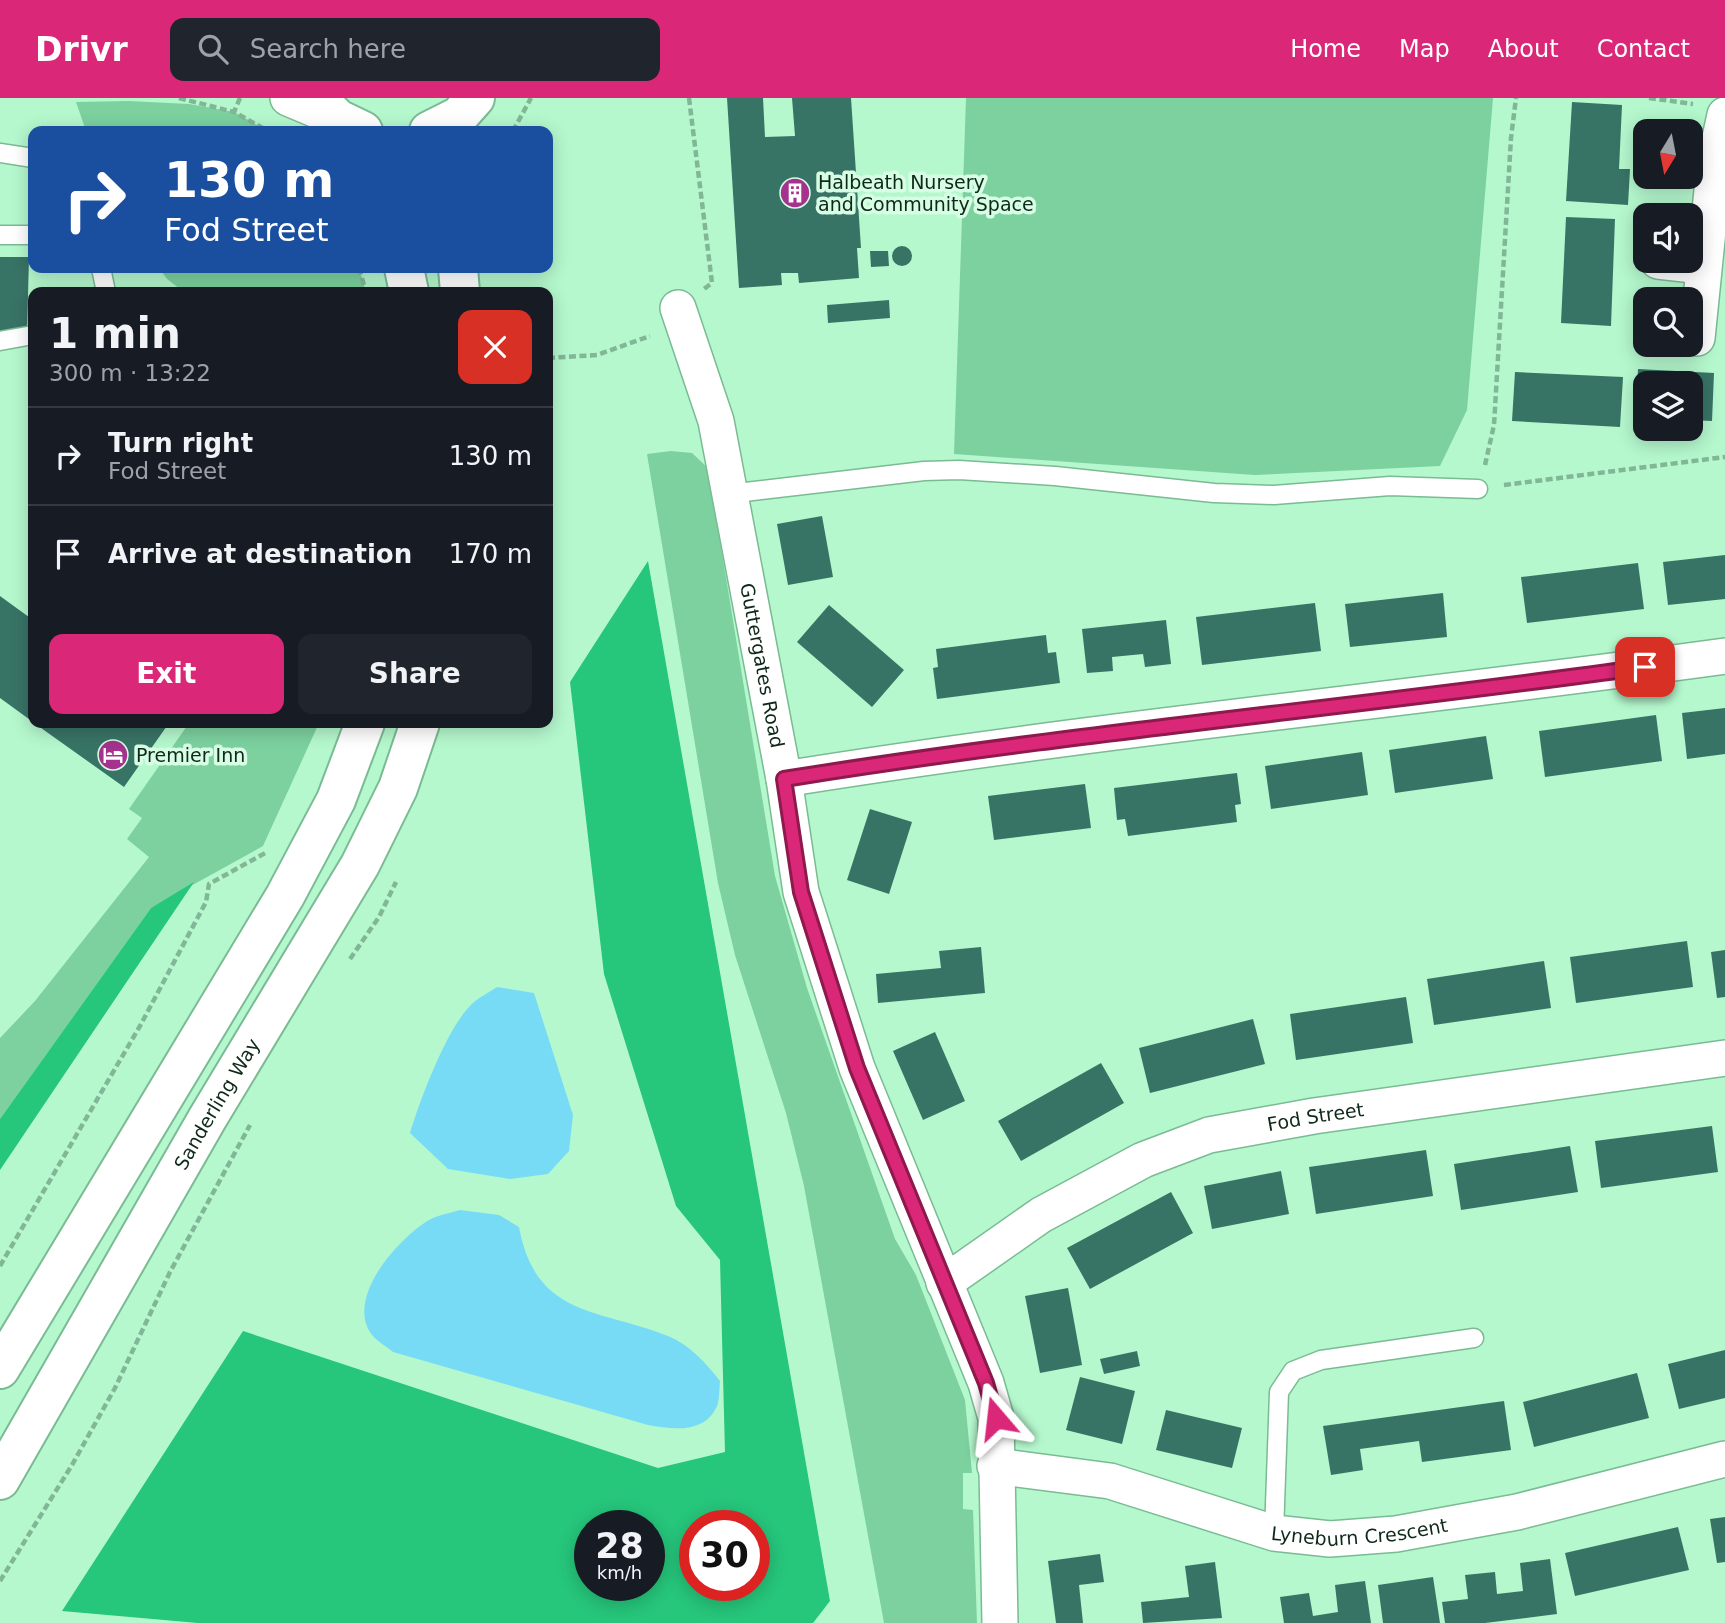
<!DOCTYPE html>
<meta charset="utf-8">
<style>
body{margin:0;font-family:"DejaVu Sans",sans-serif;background:#20242c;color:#f1f3f6;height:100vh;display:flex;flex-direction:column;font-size:26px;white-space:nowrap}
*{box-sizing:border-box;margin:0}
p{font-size:23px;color:#9ea1a6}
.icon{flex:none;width:38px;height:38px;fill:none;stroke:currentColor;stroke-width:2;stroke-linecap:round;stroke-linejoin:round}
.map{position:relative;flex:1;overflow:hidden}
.sheet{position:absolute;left:28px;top:189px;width:525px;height:441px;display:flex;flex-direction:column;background:#171b24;border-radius:14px;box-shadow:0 4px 18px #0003}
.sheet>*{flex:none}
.top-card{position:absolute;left:28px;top:28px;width:525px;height:147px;border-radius:14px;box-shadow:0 4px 18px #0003;background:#1a4fa0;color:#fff;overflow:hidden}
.needle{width:46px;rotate:190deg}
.controls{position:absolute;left:1633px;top:21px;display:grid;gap:14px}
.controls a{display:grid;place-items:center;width:70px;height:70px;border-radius:14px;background:#171b24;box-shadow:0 4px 18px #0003;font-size:35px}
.speed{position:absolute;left:574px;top:1412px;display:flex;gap:14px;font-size:35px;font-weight:700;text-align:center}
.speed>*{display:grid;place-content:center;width:91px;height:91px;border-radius:50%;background:#171b24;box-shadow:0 4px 18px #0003;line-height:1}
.speed small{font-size:18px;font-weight:400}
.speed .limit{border:10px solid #d22;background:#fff;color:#111}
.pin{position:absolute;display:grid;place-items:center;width:60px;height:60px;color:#fff;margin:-30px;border-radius:14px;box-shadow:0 4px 10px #0006}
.me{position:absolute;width:77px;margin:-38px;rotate:343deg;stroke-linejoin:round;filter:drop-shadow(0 0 5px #0008)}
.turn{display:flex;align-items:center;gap:24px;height:147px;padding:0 21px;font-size:32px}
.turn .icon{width:91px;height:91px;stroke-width:2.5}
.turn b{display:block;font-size:49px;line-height:60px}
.round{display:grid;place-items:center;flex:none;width:74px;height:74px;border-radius:14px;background:#20242c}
.headline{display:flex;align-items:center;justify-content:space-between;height:119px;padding:0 21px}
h1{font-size:42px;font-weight:700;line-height:52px}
.action{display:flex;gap:14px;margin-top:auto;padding:14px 21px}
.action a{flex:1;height:80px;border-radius:14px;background:#db2777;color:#fff;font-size:28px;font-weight:700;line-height:80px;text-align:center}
.action a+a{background:#20242c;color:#f1f3f6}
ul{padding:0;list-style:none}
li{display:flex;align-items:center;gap:21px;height:98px;padding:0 21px;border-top:2px solid #363941}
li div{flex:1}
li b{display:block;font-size:26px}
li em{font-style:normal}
header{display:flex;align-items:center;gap:42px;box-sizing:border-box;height:98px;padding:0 35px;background:#db2777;color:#fff}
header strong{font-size:33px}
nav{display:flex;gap:38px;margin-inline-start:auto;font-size:24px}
.search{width:490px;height:63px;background:#20242c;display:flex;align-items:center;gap:18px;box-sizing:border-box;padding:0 24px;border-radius:14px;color:#9ea1a6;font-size:26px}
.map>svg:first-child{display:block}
</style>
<header>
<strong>Drivr</strong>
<div class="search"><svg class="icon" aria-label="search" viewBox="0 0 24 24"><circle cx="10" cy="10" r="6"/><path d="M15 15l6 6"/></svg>Search here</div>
<nav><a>Home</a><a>Map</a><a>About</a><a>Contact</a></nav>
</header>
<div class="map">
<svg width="1725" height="1525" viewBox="0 0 1725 1525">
<rect width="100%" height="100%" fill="#b5f8ce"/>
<path fill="#7cd19f" d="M966 0H1493L1467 312 1440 368 1255 377 954 356Z
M128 3 189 6 234 14 268 33H86L76 4Z
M159 170H359L366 194H184L167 181Z
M671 353 692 355 708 370 775 778 807 890 895 1141 916 1177 965 1302 972 1375H963V1411L973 1412 977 1525H884L804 1088 786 1015 735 857 718 785 647 356Z
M189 625H319L263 748 151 810 0 1021V940L35 903 149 759 127 741 142 720 129 711Z"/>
<path fill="#26c67b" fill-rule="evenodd" d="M648 463 830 1503 813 1525H198L62 1513 243 1233 658 1370 725 1354 720 1162 676 1108 604 876 570 584ZM590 1428H649V1488H590ZM695 1428H754V1488H695Z
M194 784 0 1072V1021L151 810Z"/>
<path fill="#78dbf5" d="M497 889 534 895 573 1017 569 1053 548 1076 510 1081 448 1071 410 1035C420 1002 448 926 474 904 481 898 490 894 497 889Z
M460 1112 499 1117 519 1129C536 1220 598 1210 668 1238 690 1247 706 1265 720 1283 719 1291 720 1305 715 1312 701 1336 671 1331 648 1327L393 1254C387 1249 377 1243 372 1237 344 1200 399 1140 429 1122 438 1117 450 1115 460 1112Z"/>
<path fill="#387466" d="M727 0H763L765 39 795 38 792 0H851L861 150H857L859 180 799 185 798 175H781L782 187 739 190Z
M1572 4 1622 7 1619 71H1630L1628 107 1566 103Z
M1566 119 1615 121 1611 228 1561 225Z
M892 158a10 10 0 1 1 20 0a10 10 0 1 1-20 0Z
M870 153H888L889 168 871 169Z
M0 159H29L27 237 0 236Z
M889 202 890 220 828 225 827 207Z
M1638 271 1714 275 1712 323 1690 322V285H1645V319H1636Z
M1515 274 1623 279 1620 329 1512 323Z
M822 418 833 479 788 487 777 426Z
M1725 457V501L1668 507 1663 464Z
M1638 465 1644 511 1527 525 1521 479Z
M1443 495 1447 539 1350 549 1345 506Z
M0 498 33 522V624L0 600Z
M1315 505 1321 553 1202 567 1196 519Z
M829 507 904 572 872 609 797 544Z
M1166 522 1171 566 1145 569 1143 556 1112 559 1113 573 1087 575 1082 531Z
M1046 537 1048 555 1056 554 1060 585 937 601 933 570 938 569 936 551Z
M1725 610V656L1687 661 1682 615Z
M1656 617 1662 663 1545 679 1539 633Z
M34 625H169L124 689Z
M1486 638 1493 681 1395 695 1389 652Z
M1362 654 1368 697 1271 711 1265 668Z
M1237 675 1241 706 1235 707 1237 724 1128 738 1125 721 1117 722 1114 690Z
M1085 686 1091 730 994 742 988 698Z
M870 711 912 724 889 796 847 782Z
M1687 843 1693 889 1576 905 1570 859Z
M981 849 985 895 878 905 876 876 941 870 939 853Z
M1725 852V899L1717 900 1711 854Z
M1544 863 1551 910 1434 927 1427 881Z
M1406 899 1413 945 1296 962 1290 916Z
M1253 921 1265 966 1150 995 1139 950Z
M935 934 965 1003 923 1022 893 953Z
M1101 965 1124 1005 1021 1063 998 1023Z
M1712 1028 1718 1074 1601 1090 1595 1043Z
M1570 1048 1578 1094 1461 1112 1454 1066Z
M1426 1052 1433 1098 1316 1116 1309 1069Z
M1281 1073 1289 1116 1212 1131 1204 1088Z
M1171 1094 1193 1135 1090 1191 1067 1150Z
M1068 1190 1082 1267 1040 1275 1025 1198Z
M1725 1252V1300L1679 1311 1668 1266Z
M1137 1253 1140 1268 1104 1276 1100 1261Z
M1637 1275 1649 1320 1534 1349 1523 1304Z
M1080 1279 1135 1293 1122 1346 1066 1332Z
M1504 1303 1511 1352 1422 1364 1419 1343 1360 1351 1363 1372 1331 1377 1323 1328Z
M1166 1312 1242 1330 1232 1370 1156 1352Z
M1725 1419V1464L1717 1465 1710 1421Z
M1678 1429 1689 1472 1575 1498 1565 1455Z
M1100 1456 1104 1484 1079 1487 1083 1525H1056L1048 1463Z
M1550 1461 1557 1516 1485 1525H1445L1442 1504 1468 1501 1465 1477 1495 1474 1497 1496 1523 1493 1520 1465Z
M1215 1464 1222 1520 1143 1525 1141 1504 1189 1499 1185 1468Z
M1433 1479 1440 1525H1383L1378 1487Z
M1365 1483 1371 1525H1284L1280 1499 1309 1495 1313 1518 1338 1514 1335 1487Z"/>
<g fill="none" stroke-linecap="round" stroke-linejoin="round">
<g stroke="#7abb93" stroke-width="21">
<path id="lane" d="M0 55 33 60
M0 137H33
M101 170 106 194
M0 243 33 237
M728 396 924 373 959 372 1055 378 1214 395 1274 397 1390 388 1478 391
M1274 1435 1279 1294 1293 1273 1321 1262 1474 1240"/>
</g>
<g stroke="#7abb93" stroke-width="38">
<g id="street">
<path d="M288 0 338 21"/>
<path d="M1715 63 1725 17"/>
<path d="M1658 163 1702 168"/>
<path id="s1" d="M678 210 716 323 784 681 801 794 857 970 986 1285 996 1320 1000 1525"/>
<path d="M1697 240 1715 63 1725 65"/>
<path d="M784 681C1096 631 1412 601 1725 558"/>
<path id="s2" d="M944 1185 1041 1117 1143 1062 1209 1037 1314 1018 1725 960"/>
<path id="s3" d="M995 1368 1110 1383 1274 1435 1330 1441 1396 1436 1517 1414 1725 1361"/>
</g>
</g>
<g stroke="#7abb93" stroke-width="42">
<g id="secondary">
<path d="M317 0 338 21 363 33"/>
<path d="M429 33 459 18 475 0"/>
<path d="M404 170 409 194"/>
<path d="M458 170 460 194"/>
<path d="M0 1271 285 798 336 702 365 625"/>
<path id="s4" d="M0 1382 207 1021 360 767 398 690 420 625"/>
</g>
</g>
<path stroke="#81b796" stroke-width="4.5" stroke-dasharray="7 3.5" stroke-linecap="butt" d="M179 0 234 14
M240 0 234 14 268 33
M689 0 712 185 704 191
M1649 0 1693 6
M513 33 531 0
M359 170 366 194
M548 260 597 257 650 238
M1485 367 1494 327 1511 40 1516 0
M1504 387 1725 359
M350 861 379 819 396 784
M0 1168 140 928 206 804 209 786 267 754
M0 1483 72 1367 115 1290 170 1174 250 1027"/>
<use href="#lane" stroke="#fff" stroke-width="18"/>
<use href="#street" stroke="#fff" stroke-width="35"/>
<use href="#secondary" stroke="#fff" stroke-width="38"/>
</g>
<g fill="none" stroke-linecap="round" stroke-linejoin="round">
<g stroke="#8e194d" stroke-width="18">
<path id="route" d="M996 1320 986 1285 857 970 801 794 784 681C1070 635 1358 609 1645 569"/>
</g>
<use href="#route" stroke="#db2777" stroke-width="12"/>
</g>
<defs>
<g id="building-disc" transform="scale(1.575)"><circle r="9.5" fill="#a4328e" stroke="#d7fee4"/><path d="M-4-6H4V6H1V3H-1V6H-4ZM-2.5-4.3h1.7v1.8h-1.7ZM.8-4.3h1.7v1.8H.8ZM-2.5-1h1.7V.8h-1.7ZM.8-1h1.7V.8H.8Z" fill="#fff"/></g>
<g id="hotel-disc" transform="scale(1.575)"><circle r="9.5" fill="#a4328e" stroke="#d7fee4"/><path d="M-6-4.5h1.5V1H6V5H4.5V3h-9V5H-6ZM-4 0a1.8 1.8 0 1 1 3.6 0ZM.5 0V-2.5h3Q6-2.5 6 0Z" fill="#fff"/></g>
</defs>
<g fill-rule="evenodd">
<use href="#building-disc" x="795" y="95"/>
<use href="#hotel-disc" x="113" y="657"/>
</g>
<g text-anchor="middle" stroke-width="7" stroke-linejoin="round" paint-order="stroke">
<g font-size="19" fill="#0e291a" stroke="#d7fee4" text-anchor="start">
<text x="818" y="91">Halbeath Nursery<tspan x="818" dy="22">and Community Space</tspan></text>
<text x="136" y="664">Premier Inn</text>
</g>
<g font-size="19" fill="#0e291a" stroke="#d7fee4">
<text dy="7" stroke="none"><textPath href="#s1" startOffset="368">Guttergates Road</textPath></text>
<text dy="7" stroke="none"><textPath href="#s4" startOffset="434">Sanderling Way</textPath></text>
<text dy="7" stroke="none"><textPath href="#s2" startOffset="413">Fod Street</textPath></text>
<text dy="7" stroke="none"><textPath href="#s3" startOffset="374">Lyneburn Crescent</textPath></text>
</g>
</g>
</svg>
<div class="controls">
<a><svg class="needle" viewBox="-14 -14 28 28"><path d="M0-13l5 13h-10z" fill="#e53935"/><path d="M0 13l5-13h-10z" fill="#9ea1a6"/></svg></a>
<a><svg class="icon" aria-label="sound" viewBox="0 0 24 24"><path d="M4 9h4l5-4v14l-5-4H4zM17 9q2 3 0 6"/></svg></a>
<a><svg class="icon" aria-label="search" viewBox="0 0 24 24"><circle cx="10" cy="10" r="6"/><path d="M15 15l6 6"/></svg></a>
<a><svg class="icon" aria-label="layers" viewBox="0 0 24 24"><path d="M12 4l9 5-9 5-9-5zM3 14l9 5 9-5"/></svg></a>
</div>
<div class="speed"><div>28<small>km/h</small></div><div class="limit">30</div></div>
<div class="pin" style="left:1645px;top:569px;background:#d93025"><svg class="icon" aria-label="arrive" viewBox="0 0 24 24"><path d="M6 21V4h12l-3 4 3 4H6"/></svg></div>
<svg class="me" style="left:996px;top:1320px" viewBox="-20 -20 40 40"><path d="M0-17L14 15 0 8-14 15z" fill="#db2777" stroke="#fff" stroke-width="4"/></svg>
<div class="top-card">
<div class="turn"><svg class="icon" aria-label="right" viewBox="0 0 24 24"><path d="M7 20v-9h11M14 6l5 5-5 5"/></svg><div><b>130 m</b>Fod Street</div></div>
</div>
<section class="sheet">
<div class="headline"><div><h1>1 min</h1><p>300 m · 13:22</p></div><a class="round" style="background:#d93025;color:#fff"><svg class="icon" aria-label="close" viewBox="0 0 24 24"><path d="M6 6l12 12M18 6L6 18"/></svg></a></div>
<ul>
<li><svg class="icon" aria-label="right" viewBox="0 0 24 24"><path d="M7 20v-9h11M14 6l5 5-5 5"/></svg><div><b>Turn right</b><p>Fod Street</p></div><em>130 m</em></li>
<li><svg class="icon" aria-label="arrive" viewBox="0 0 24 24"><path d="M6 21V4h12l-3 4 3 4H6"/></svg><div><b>Arrive at destination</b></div><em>170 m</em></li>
</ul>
<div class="action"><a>Exit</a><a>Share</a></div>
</section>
</div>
